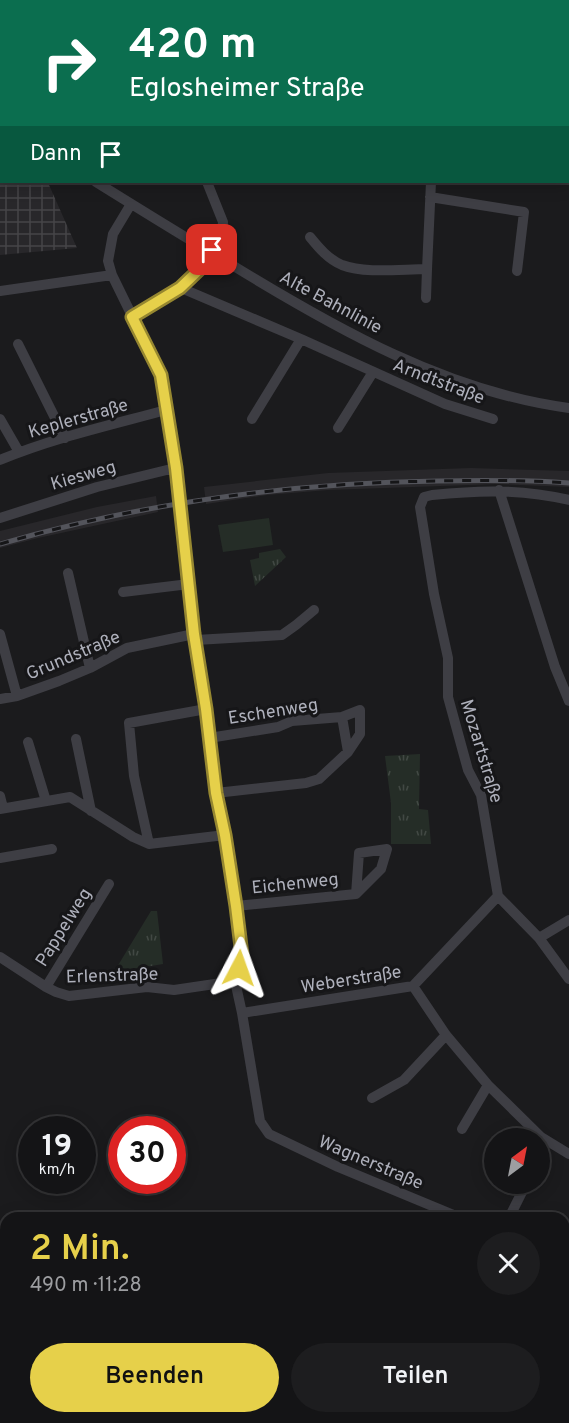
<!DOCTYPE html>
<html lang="de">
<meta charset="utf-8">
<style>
body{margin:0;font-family:Overpass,sans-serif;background:#1d1d1f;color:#f1f3f6;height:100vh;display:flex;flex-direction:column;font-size:22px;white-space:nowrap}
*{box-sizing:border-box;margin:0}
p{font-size:20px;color:#9d9ea1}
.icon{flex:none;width:33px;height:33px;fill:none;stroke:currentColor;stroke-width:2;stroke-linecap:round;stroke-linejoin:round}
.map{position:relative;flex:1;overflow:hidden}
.details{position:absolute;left:0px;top:1212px;width:570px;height:212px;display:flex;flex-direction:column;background:#141416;border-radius:18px 18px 0 0;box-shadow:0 3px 15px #0003,0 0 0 2px #333335}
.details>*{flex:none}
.guide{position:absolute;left:0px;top:0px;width:570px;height:183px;box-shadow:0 3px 15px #0003,0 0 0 2px #333335;background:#0b6e4f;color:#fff;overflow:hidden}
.needle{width:39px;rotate:32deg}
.controls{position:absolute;left:484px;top:1128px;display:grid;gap:12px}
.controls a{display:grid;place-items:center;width:66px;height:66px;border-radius:50%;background:#141416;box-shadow:0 3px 15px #0003,0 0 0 2px #333335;font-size:30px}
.speed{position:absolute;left:18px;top:1116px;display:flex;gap:12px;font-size:30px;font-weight:700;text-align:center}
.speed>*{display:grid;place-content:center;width:78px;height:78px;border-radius:50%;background:#141416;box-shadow:0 3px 15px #0003,0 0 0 2px #333335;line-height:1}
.speed small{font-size:15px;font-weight:400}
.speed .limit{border:9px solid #d22;background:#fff;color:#111}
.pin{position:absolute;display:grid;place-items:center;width:51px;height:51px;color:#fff;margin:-26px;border-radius:12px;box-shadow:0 3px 9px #0006}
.me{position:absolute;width:66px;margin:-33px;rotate:4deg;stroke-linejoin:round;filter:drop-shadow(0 0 4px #0008)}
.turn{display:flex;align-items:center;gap:21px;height:126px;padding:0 30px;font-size:27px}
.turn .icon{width:78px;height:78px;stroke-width:2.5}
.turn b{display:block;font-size:42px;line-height:51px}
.then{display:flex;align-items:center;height:57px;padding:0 30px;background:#0003;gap:12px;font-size:22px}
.round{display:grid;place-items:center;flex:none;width:63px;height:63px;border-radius:32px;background:#1d1d1f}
.headline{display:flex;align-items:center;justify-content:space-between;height:102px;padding:0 30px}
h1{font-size:36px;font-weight:600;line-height:45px;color:#e6d04a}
.action{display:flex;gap:12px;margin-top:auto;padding:12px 30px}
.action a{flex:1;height:69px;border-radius:36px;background:#e6d04a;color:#111;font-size:24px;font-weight:600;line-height:69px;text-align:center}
.action a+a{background:#1d1d1f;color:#f1f3f6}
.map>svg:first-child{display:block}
</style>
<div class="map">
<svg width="569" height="1423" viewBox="0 0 569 1423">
<defs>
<pattern id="industrial-grid" width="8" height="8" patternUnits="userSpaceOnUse" patternTransform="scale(1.5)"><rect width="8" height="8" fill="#28272a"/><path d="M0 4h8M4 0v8" fill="none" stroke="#454447"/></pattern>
<pattern id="grass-tufts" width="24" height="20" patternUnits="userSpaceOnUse" patternTransform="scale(1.5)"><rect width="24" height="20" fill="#252d27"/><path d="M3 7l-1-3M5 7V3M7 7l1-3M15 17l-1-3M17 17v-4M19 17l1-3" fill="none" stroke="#424944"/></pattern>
</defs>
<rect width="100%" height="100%" fill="#1b1b1d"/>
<path fill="#28272a" d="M471 468 569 471V487L497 484 328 490 267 495 206 504 204 487 328 473Z
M156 496 158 512 38 538 0 548V531L97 507Z"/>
<path fill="url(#industrial-grid)" d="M0 143 2 145V182H44L49 185 77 248 0 255Z"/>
<path fill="url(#grass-tufts)" d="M280 549 286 557 255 586 250 560 259 558V553Z
M420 754 419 809 428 810 431 844H391V803L385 756Z
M151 911H157L163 964 114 972Z"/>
<path fill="#252d27" d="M269 518 273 545 223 552 218 525Z"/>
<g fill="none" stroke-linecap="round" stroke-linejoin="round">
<path stroke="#3e3e44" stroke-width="10" d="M169 2V0
M290 2V0
M433 2V0
M0 11H2
M0 117 2 118
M568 146H569
M96 182C141 210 186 238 232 265 335 328 447 392 569 408
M207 182 223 222 222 233 219 238
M430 197 524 212 517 271
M131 204 113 234 108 261 112 275 161 375 175 468 194 634 206 709 216 793 225 835 242 955 235 981 242 1013 260 1121 269 1134 338 1167 461 1218
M310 237C319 248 328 259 342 265 365 274 402 269 427 269L431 182
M181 288 301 339 445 404 493 419
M0 291 112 275
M426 298 427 269
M132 317C159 301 186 288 205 262
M18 344 65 438
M0 419 19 452
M252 419 301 339
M338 428 373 372
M0 460C53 438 111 425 166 410
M499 490 555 667 569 701
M569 500C522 489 480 490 432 495L424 497 420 507 434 594 448 658V697L468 770 481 795 498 896 539 938 569 979
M0 518 97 487 175 468
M68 573 90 668
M123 592 189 584
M0 634 17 696
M196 640 282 635 296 625 314 610
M0 699 17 696 59 681 90 668 127 648 194 634
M209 738 278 727 292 721 342 717
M76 739 91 811
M28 742 46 801
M216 793 306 783 319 779 348 752 360 734V710L342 717 348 752
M0 796 3 808
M0 809 70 797 133 837 149 844 225 835
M149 844 134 776 129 723 206 709
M0 858 52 849
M236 906 356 894 381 869 387 849 359 853 356 894
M539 938 569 920
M0 957 46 987 56 992 69 996 147 987 174 990 235 981
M413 986 446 1035 488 1085 541 1137 569 1154
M46 987 109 884
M242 1013 413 986 498 896
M372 1098 404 1080 446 1035
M462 1129 488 1085
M509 1218 526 1184
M564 1262 569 1264"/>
<g stroke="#53545b" stroke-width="5">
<path id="rail" d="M0 544C142 503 289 483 437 481 481 480 525 480 569 483"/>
</g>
<use href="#rail" stroke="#161618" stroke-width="3" stroke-dasharray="9" stroke-linecap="butt"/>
<path stroke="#3e3e44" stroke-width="10" d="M205 262 219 238"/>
</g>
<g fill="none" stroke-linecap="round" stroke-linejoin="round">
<g stroke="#968730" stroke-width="15">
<path id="route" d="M212 250 202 267 180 288 132 317 161 375 176 468 194 634 206 709 216 793 225 835 236 906 242 955 239 968"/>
</g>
<use href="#route" stroke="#e6d04a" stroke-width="10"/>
</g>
<g text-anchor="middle" stroke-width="6" stroke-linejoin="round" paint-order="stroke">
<g font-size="18" fill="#aeb0bb" stroke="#161618">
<text transform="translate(331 302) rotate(28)" y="6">Alte Bahnlinie</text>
<text transform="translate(439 381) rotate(21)" y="6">Arndtstraße</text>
<text transform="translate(78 418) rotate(-16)" y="6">Keplerstraße</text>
<text transform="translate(83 475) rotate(-16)" y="6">Kiesweg</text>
<text transform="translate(73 655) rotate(-23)" y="6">Grundstraße</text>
<text transform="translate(273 711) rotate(-9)" y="6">Eschenweg</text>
<text transform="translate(482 751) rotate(73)" y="6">Mozartstraße</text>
<text transform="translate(295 883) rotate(-6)" y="6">Eichenweg</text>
<text transform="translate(63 927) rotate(-58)" y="6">Pappelweg</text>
<text transform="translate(112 975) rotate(-2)" y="6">Erlenstraße</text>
<text transform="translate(351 979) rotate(-9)" y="6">Weberstraße</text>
<text transform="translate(371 1162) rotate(23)" y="6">Wagnerstraße</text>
</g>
</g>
</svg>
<div class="controls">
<a><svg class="needle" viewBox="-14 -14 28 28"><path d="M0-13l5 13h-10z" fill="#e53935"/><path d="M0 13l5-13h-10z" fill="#9d9ea1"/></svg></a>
</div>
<div class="speed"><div>19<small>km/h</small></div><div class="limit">30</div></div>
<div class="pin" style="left:212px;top:250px;background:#d93025"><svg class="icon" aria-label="arrive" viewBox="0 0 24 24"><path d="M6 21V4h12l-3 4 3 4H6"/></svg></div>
<svg class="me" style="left:239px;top:968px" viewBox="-20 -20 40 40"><path d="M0-17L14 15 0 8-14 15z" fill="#e6d04a" stroke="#fff" stroke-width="4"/></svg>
<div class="guide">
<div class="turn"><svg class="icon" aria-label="right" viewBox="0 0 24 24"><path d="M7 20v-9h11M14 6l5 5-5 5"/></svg><div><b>420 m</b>Eglosheimer Straße</div></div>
<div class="then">Dann<svg class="icon" aria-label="arrive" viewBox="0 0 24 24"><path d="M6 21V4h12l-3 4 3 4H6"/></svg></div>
</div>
<section class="details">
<div class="headline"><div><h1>2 Min.</h1><p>490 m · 11:28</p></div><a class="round"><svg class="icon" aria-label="close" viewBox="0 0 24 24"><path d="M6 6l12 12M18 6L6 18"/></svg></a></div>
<div class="action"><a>Beenden</a><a>Teilen</a></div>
</section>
</div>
